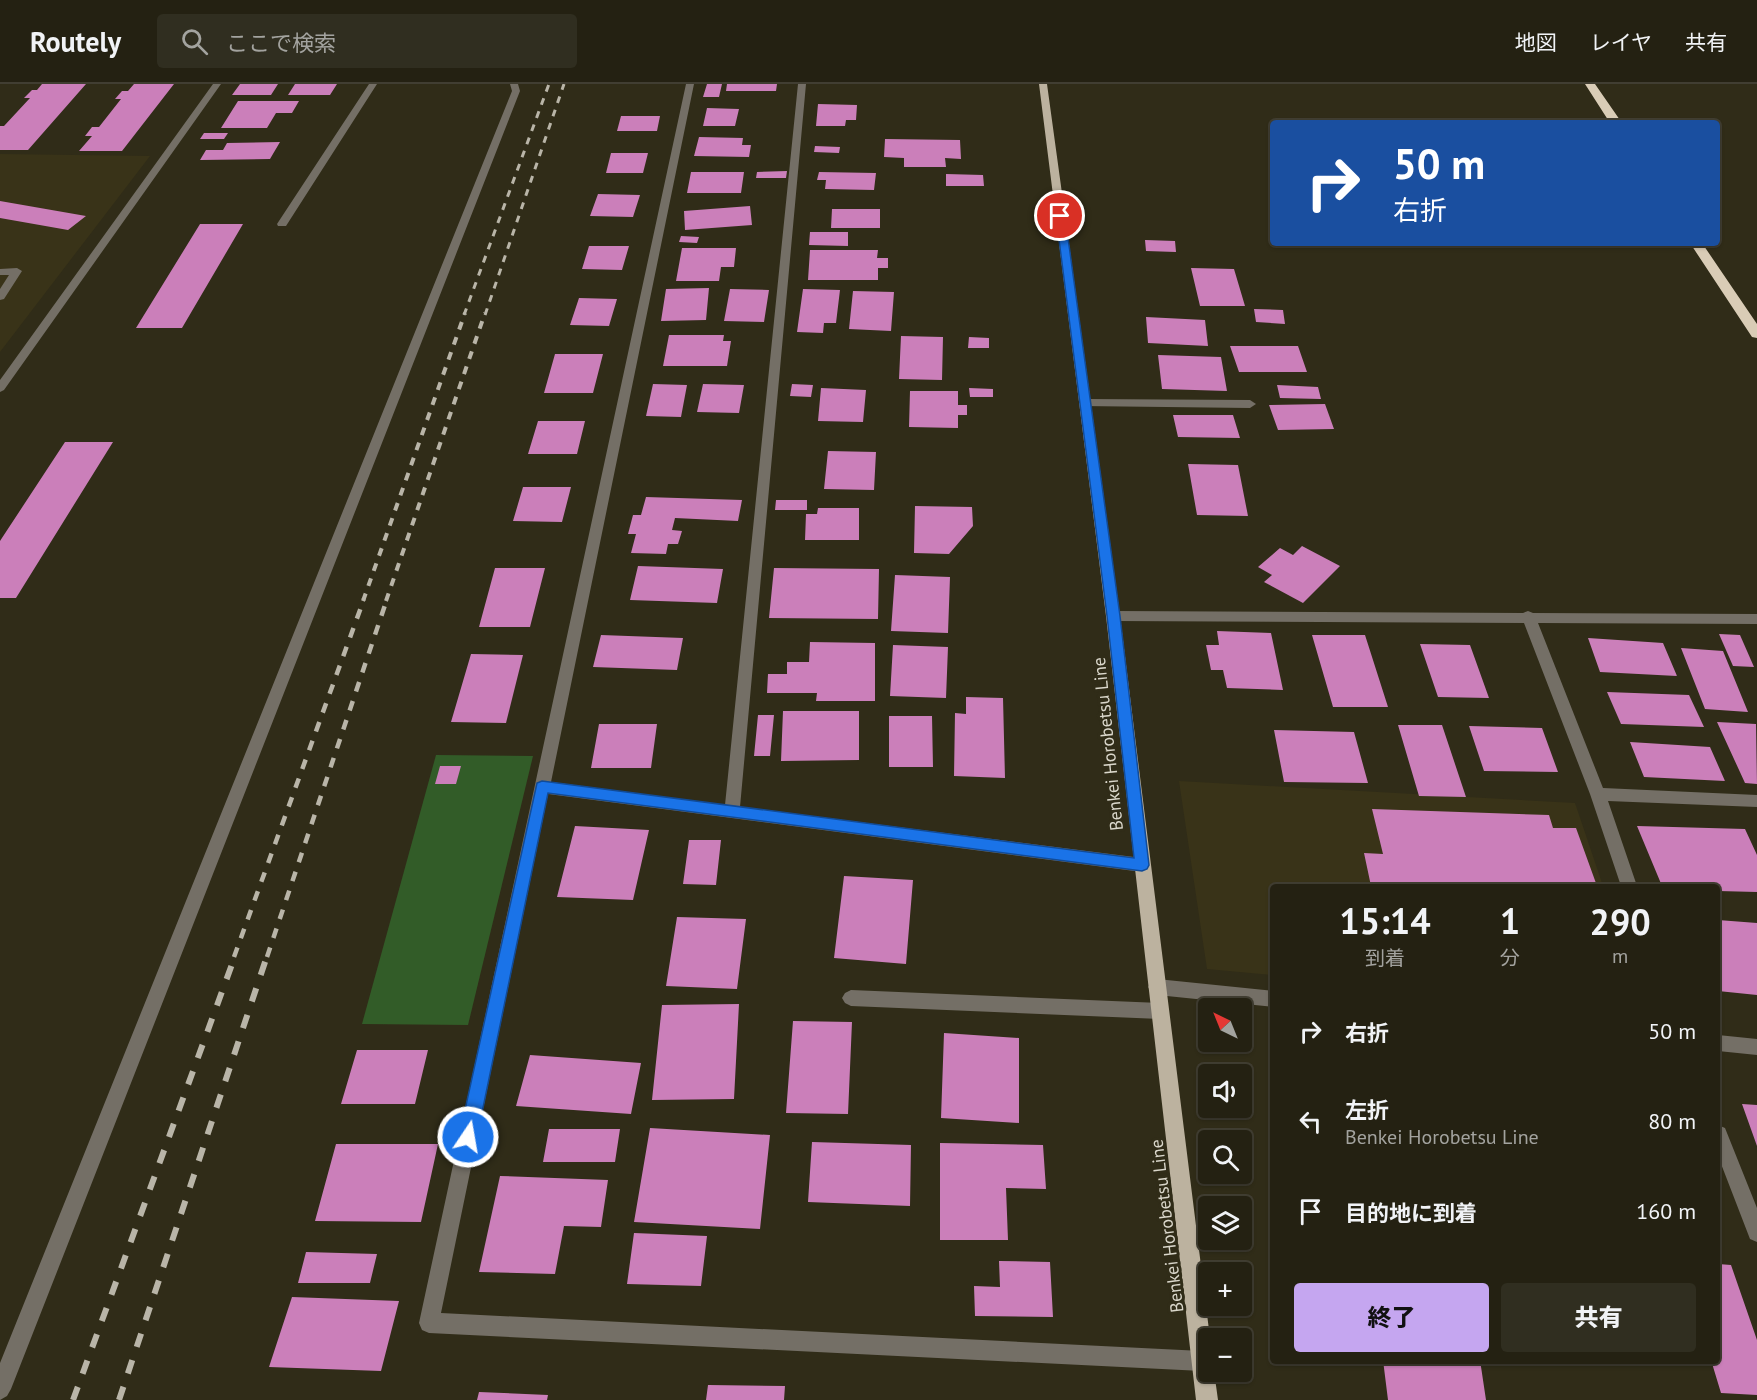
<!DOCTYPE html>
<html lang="ja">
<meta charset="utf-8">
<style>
body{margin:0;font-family:"PT Sans","Noto Sans JP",sans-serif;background:#302e20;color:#f1f3f6;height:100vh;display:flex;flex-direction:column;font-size:22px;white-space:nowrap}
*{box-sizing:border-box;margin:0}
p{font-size:20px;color:#a3a39f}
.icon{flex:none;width:33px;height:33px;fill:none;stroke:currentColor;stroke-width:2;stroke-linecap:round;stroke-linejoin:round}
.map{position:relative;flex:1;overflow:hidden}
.details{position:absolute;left:1270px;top:800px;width:450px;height:480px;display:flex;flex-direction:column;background:#242112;border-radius:6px;box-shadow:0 2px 4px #0004,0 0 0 2px #413e32}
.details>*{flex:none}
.guide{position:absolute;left:1270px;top:36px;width:450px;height:126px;border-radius:6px;box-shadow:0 2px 4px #0004,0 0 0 2px #413e32;background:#1a4fa0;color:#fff;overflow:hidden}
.needle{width:39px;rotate:317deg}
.tools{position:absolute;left:1198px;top:914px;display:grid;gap:12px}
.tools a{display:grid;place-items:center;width:54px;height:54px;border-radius:6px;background:#242112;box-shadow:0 2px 4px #0004,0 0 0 2px #413e32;font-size:30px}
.pin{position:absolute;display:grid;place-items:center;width:51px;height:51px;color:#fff;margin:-26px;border:3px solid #fff;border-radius:50%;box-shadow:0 2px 6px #0007}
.me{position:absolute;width:66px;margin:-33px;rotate:12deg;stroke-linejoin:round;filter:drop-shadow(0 0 4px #0008)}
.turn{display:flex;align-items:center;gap:21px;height:126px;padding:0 24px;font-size:27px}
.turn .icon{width:78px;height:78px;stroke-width:2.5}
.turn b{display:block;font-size:42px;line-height:51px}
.eta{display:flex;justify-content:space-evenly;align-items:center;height:102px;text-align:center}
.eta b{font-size:36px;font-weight:800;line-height:42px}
.button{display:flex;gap:12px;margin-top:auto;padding:12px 24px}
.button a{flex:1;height:69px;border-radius:6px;background:#c5a6f0;color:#111;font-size:24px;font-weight:800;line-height:69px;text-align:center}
.button a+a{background:#302e20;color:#f1f3f6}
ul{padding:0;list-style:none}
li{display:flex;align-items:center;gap:18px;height:90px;padding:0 24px}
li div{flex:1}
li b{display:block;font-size:22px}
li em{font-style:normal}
header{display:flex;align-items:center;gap:36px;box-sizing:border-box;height:84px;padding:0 30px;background:#242112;border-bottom:2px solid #413e32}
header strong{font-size:28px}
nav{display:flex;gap:33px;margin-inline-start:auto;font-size:21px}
.search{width:420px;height:54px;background:#302e20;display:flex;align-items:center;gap:15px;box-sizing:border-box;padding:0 21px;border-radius:6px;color:#a3a39f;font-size:22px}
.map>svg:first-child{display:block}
</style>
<header>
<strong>Routely</strong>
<div class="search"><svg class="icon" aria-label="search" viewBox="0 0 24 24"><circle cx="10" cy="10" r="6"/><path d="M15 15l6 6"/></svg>ここで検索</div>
<nav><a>地図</a><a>レイヤ</a><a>共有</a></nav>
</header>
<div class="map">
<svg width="1757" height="1316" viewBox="0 0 1757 1316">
<rect width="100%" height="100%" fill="#302c18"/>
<path fill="#393318" d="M0 70 150 72 0 268Z
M1179 697 1575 719 1603 802H1274L1273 891 1207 885Z"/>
<path fill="#325c28" d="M436 671 533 672 468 941 362 940Z"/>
<path fill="#cb7fba" d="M42 0H86L28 66H0V42H4L30 14H24L32 6H37Z
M134 0H174L122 67H79L92 52H85L92 43H99L121 15H115L122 7H128Z
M240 0H278L271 11H232Z
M295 0H337L330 11H288Z
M707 0H722L719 13H703Z
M727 0H777L776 7H726Z
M238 17H299L292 29H276L267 44H221Z
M818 20 857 21 856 36H846L845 42H816Z
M707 24 739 25 735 42H703Z
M621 32H660L657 47H617Z
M204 49H228L224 55H200Z
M699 53 743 54 742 61H751L749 73 694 72Z
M885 55 960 56 961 75 945 74 946 83H904V74L884 73Z
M280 58 270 75 200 76 206 66H223L227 59Z
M815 62 840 63 839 69 814 68Z
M611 69H648L643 89H606Z
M787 87 786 94H756L757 88Z
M691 88H744L741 109H687Z
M819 88 876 89 874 106 825 105 826 96H817Z
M946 90 983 91 984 102H946Z
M598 110 640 111 633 133 590 132Z
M0 117 86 132 68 146 0 134Z
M750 122 752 141 685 146 684 127Z
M832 125H880V144H831Z
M200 140H243L182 244H136Z
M810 148H848V162L809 161Z
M681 152 699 153 697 159 679 158Z
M1145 156 1175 157 1176 168 1146 167Z
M589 162H629L622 186 582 185Z
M682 164H736L734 183H721L719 197H676Z
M810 166H878L877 174H888V184H878V196H808Z
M1191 184 1234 185 1245 222H1200Z
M709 204 706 236 661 237 666 205Z
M730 205 769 206 764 238 724 237Z
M803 205 840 206 836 239H824L823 249 797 248Z
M853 207 894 208 891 247 849 245Z
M579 214 617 215 609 242 570 241Z
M1254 225 1283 226 1285 240 1256 238Z
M1146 233 1205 236 1208 262 1148 259Z
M669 251H724L723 257H731L727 282H663Z
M901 252 943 253 942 296 899 295Z
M969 253 989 254V264H968Z
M1230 262H1298L1307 288H1239Z
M555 270H603L593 309H544Z
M1158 271 1221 273 1227 307 1162 305Z
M653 300 687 301 681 333 646 332Z
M703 300 744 301 739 329 697 328Z
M792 300 813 301 811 313 790 312Z
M1277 301 1318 303 1321 315 1280 314Z
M821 304 866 306 863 338 818 337Z
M969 304 993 305V313H970Z
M910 307H958V321H967V331H958V344L909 343Z
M1325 320 1334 345 1278 346 1269 321Z
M1173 331H1233L1240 354 1178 353Z
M538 337H585L577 370H528Z
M65 358H113L16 514H0V457Z
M828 367 876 368 874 406 824 405Z
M1188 380 1238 381 1248 432 1197 431Z
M523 403H571L562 438 513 437Z
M646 413 742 416 738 437 675 434 672 446 682 447 678 460H668L666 470 631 469 636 450H628L633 431H641Z
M776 416H807V426H775Z
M915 422 972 423 973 442 949 470 914 469Z
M818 424H859V456H805L806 430H817Z
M1302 462 1340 482 1303 519 1264 498 1272 491 1258 483 1280 464 1293 471Z
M638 482 723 485 717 519 630 516Z
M495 484H545L530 543H479Z
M774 484 879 485 878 535 769 534Z
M895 491 950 493 948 549 891 547Z
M1217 547 1271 549 1283 606 1227 604 1223 586H1211L1206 561H1219Z
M1719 550 1740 551 1754 583 1733 582Z
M601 551 683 554 677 586 593 583Z
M1312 551H1365L1388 623H1333Z
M1588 554 1663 559 1677 592 1600 588Z
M810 558 875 559V617H816L817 609H767L768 590H787V578H809Z
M1420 560 1470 561 1489 614 1438 613Z
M893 561 948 563 946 614 890 612Z
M1681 564 1723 567 1748 628 1705 625Z
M471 570 523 571 506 639 451 638Z
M1607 608 1689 611 1704 643 1621 640Z
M966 613 1003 614 1005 694 954 692 955 629 966 630Z
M783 627H859V676L781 677Z
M758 631H774L770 672H754Z
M889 632H932L933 683H889Z
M1717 638 1756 640 1757 700 1745 699Z
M599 640H657L651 684H591Z
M1398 641H1442L1466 713 1419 712Z
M1469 642 1542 644 1558 688 1484 687Z
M1274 646 1354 648 1368 699 1284 698Z
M1630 658 1710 663 1725 697 1644 693Z
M440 682H461L456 700H435Z
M1372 725 1549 731 1553 744H1576L1597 802H1371L1364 769 1383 770Z
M575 742 649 746 633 816 557 813Z
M1637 742 1745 745 1757 771V808L1718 807V802H1662Z
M689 756H721L716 801 683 800Z
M844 792 913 796 906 880 834 874Z
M677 833 746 835 737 905 666 902Z
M1718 836 1757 839V911L1718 907Z
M739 920 734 1015 652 1016 662 921Z
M793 937 852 938 848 1030 786 1029Z
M944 949 1019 954V1039L941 1034Z
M357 966H428L415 1020H341Z
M530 971 641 979 631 1030 516 1022Z
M1742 1020 1757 1021V1062Z
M650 1044 770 1051 760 1145 634 1138Z
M549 1045H620L615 1078H543Z
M812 1058 911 1061 910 1122 808 1118Z
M940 1059 1043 1061 1046 1105 1006 1104 1008 1156H940Z
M336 1060H438L421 1138 315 1137Z
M500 1092 608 1096 601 1143 564 1142 555 1190 479 1188Z
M634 1149 707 1152 701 1202 627 1200Z
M306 1168 377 1170 370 1199H298Z
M999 1177 1050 1178 1053 1233 975 1232 974 1202 1000 1203Z
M1718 1180 1731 1181 1757 1256V1311L1721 1309 1711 1276H1718Z
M292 1213 399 1217 381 1287 269 1283Z
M1383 1276H1480L1486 1316H1388Z
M708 1301 785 1302 784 1316H706Z
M479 1308 548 1311 547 1316H477Z"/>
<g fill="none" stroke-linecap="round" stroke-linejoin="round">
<path fill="#746f66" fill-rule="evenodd" d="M213 0H221L4 306 0 308V296Z
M369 0H377L286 142H278L277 140Z
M510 0H518L520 7 11 1305 7 1312 0 1316V1279L512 7Z
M686 0H694L551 698 725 721 798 0H806L740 723 1142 774 1148 776 1150 781 1148 786 1142 788 548 710 441 1229 1202 1267 1209 1269V1285L1202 1287 429 1249 422 1246 419 1239Z
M17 184 22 187 4 215 0 216V205L9 191H0V185Z
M1085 315 1250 316 1256 320 1250 324 1081 322 1079 319Z
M1113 527 1523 529 1528 527 1533 529 1757 530V540L1538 539 1603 704 1757 711V723L1608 717 1637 802H1621L1590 710 1524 539 1113 537 1106 532Z
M1157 895 1274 907V923L1157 911 1151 908 1148 903 1151 898Z
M851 906 1160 919 1166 921 1169 927 1166 933 1160 935 851 922 845 919 842 914 845 909Z
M1718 951 1757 955V971L1718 967Z
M1718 1041 1725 1044 1757 1124V1158L1750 1155 1718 1072Z"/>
<path fill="#bcb29f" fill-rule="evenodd" d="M1039 0H1047L1120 532 1210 1254 1209 1287H1214L1218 1316H1196L1106 532Z"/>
<path fill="#d9ccb6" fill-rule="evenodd" d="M1585 0H1595L1622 39H1610Z
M1690 159H1702L1757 240V254L1752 253Z"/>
<path stroke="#b9b5a8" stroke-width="3" stroke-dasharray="7 7" stroke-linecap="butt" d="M464 231 549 0
M485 231 564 0"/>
<path stroke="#b9b5a8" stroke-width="4" stroke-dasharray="8 8" stroke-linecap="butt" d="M363 517 465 229
M386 517 485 229"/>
<path stroke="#b9b5a8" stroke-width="4.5" stroke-dasharray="10 10" stroke-linecap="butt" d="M234 873 364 515
M267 873 387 515"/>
<path stroke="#b9b5a8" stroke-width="6" stroke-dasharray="14 14" stroke-linecap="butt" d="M73 1316 235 872
M119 1316 267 872"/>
</g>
<path fill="#1a73e8" stroke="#114b97" stroke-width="1.5" d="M1060 129 1065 132 1120 532 1149 781 1147 785 1142 787 548 709 477 1053 474 1058 468 1061 462 1058 459 1053 537 699 542 697 1134 774 1107 532 1056 132Z"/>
<g text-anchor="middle" stroke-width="6" stroke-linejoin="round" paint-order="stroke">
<g font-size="18" fill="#dad7cb" stroke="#302c18">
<text transform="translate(1108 660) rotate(-96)" y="6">Benkei Horobetsu Line</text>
<text transform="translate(1167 1142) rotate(-97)" y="6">Benkei Horobetsu Line</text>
</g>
</g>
</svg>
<div class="tools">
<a><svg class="needle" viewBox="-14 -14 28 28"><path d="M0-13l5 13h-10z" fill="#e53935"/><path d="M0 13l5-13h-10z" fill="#a3a39f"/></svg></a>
<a><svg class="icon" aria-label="sound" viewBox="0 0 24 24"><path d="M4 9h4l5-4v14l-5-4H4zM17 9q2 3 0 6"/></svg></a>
<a><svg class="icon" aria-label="search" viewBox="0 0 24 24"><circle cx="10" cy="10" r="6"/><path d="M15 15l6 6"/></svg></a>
<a><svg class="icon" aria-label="layers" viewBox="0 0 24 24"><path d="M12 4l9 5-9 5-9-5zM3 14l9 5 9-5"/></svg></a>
<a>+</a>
<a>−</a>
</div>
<div class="pin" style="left:1060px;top:132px;background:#d93025"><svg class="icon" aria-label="arrive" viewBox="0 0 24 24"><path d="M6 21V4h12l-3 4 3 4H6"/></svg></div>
<svg class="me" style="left:468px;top:1053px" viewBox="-20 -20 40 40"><circle r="17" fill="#1a73e8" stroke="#fff" stroke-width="3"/><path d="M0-11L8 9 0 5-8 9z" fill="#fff"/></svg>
<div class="guide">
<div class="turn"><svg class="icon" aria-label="right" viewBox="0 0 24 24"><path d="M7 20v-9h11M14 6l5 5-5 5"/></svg><div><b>50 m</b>右折</div></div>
</div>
<section class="details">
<div class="eta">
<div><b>15:14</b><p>到着</p></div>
<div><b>1</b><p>分</p></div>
<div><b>290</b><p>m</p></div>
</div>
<ul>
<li><svg class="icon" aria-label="right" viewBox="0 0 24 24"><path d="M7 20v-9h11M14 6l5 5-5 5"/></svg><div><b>右折</b></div><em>50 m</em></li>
<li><svg class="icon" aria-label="left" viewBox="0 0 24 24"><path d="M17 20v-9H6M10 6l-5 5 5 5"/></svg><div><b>左折</b><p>Benkei Horobetsu Line</p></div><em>80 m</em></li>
<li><svg class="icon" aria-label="arrive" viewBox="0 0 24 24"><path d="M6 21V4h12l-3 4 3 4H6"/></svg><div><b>目的地に到着</b></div><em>160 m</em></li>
</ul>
<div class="button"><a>終了</a><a>共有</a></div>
</section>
</div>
